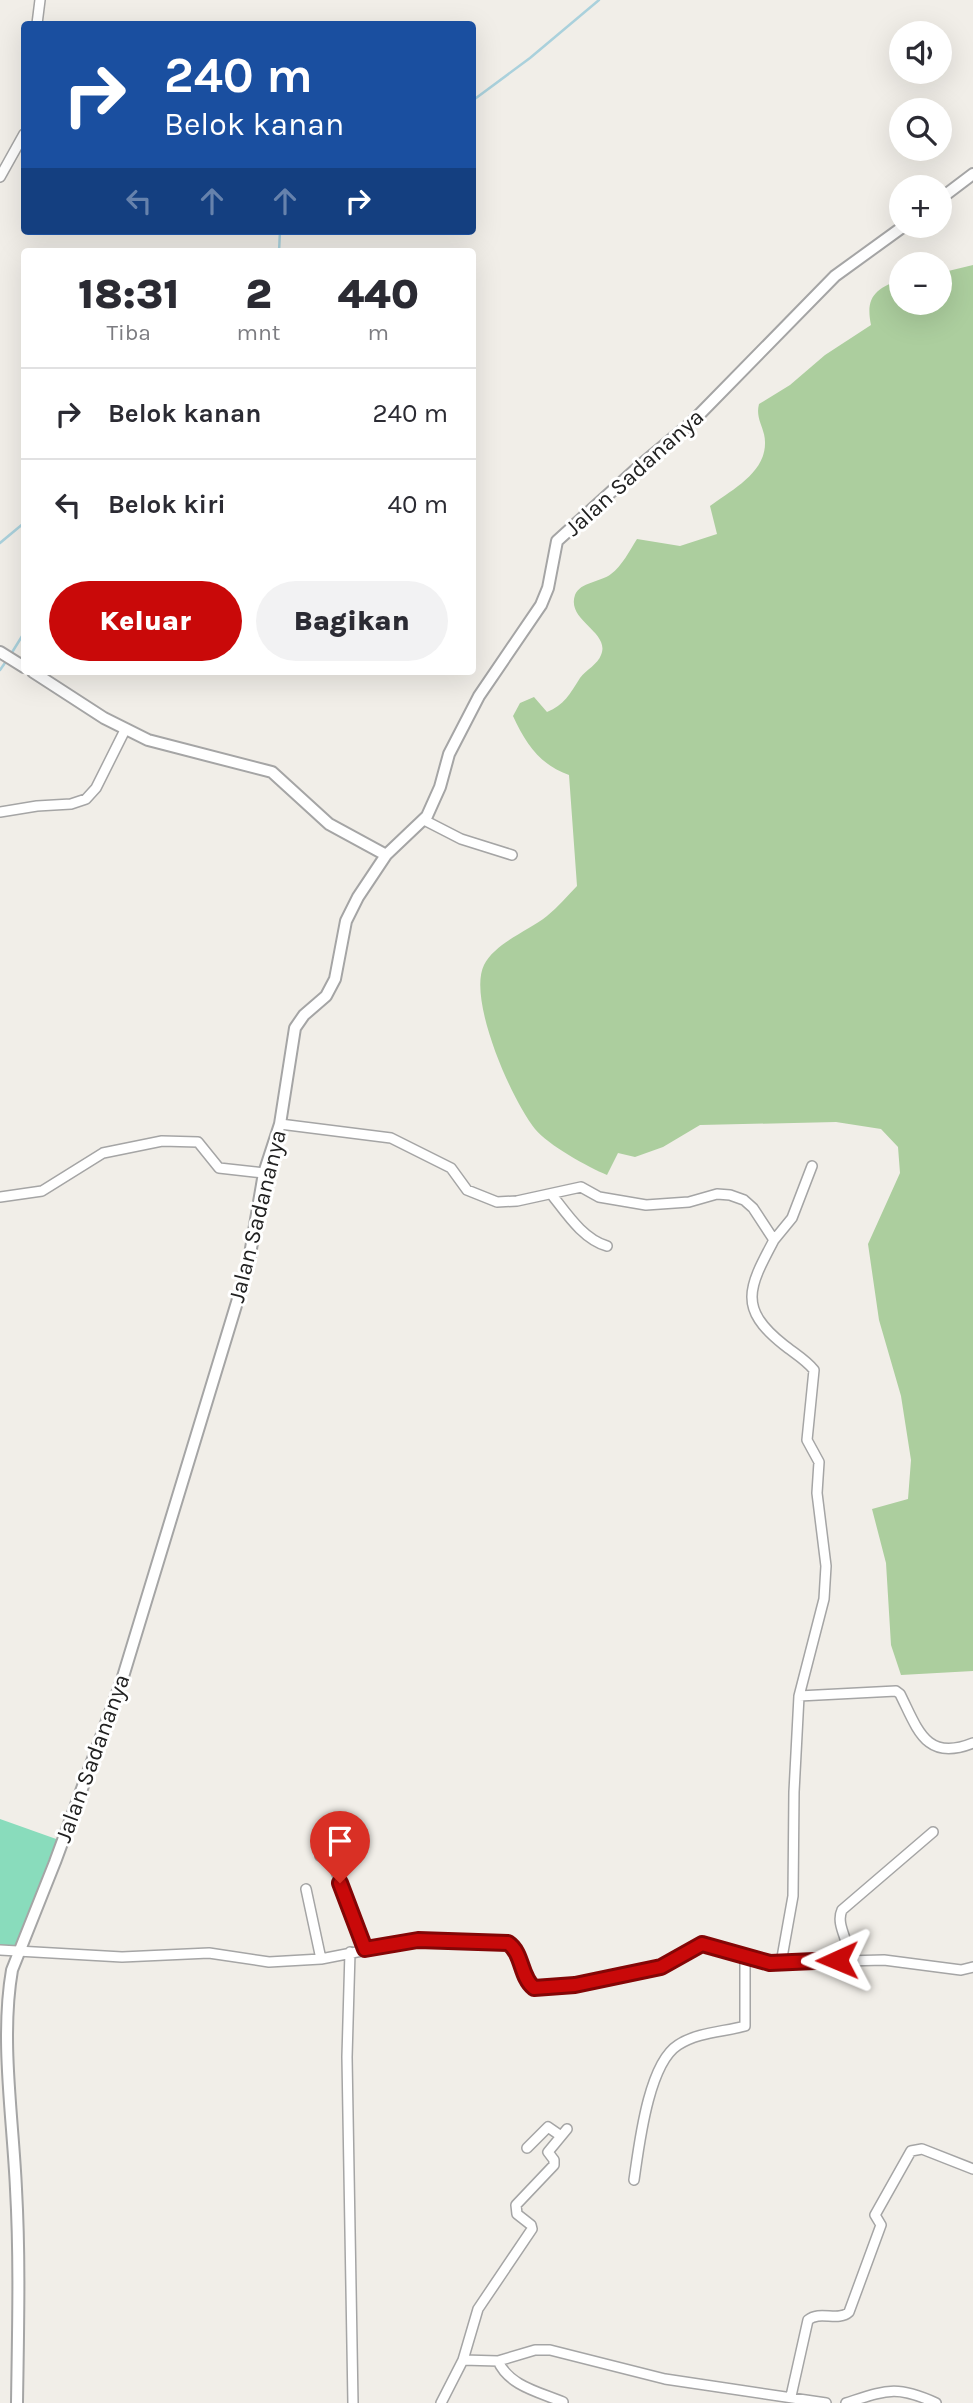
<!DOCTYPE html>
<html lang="id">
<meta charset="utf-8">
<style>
body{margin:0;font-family:Karla,sans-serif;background:#f2f2f3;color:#2b2b33;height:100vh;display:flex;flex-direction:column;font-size:26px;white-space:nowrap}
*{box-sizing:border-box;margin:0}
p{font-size:23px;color:#7c7c81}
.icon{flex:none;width:38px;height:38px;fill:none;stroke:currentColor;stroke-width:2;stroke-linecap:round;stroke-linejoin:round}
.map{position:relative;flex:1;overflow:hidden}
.panel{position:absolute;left:21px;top:248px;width:455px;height:427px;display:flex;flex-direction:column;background:#fff;border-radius:7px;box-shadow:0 7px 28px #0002}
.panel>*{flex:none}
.guide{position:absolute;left:21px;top:21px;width:455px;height:214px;border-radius:7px;box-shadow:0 7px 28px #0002;background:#1a4fa0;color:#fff;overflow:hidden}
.tools{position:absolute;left:889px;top:21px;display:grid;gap:14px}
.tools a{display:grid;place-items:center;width:63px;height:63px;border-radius:50%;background:#fff;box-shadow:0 7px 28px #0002;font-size:35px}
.pin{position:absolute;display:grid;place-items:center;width:60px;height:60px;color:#fff;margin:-72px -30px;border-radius:50% 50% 50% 0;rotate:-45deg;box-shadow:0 0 7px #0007}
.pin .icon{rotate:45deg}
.me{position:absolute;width:77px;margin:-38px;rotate:269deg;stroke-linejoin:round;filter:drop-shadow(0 0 5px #0008)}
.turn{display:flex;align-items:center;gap:24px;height:147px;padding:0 28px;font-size:32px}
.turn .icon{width:91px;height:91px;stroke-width:2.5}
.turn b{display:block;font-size:49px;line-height:60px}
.lanes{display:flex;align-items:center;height:66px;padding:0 28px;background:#0003;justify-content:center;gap:35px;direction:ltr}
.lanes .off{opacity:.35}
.eta{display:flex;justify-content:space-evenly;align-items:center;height:119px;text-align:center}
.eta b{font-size:42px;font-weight:800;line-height:49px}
.action{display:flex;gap:14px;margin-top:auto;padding:14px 28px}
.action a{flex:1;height:80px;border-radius:42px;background:#c90909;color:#fff;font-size:28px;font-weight:800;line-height:80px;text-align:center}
.action a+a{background:#f2f2f3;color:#2b2b33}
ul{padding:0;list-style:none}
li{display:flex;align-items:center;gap:21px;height:91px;padding:0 28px;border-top:2px solid #e1e1e2}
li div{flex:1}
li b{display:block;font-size:26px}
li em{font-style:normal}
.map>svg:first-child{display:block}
</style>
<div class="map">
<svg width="973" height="2403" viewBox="0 0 973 2403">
<rect width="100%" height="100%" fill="#f1eee8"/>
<path fill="#acce9e" d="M973 265V1671L901 1675 891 1645 886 1563 872 1509 908 1499 911 1460 901 1396 879 1320 868 1244 900 1173 898 1147 881 1129 836 1122 700 1125 663 1147 635 1157 618 1153 607 1175C588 1167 548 1145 535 1129 512 1101 467 999 484 965 495 943 528 931 547 916 558 907 567 896 577 886L569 775C539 764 526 744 513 716L520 703 534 697 547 712C564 705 570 694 580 678 586 670 598 664 601 655 611 632 566 621 575 595 580 582 601 582 611 574 622 566 630 550 637 539L680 546 717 534 710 506C731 490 766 473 765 442 765 428 755 419 759 404L790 385 825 355 871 325C865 296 876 289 901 279V303H940V273Z"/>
<path fill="#89dcbc" d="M0 1819 59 1840 14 1949 0 1947Z"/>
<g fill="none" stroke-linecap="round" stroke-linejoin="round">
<path stroke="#aad1dc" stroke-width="2.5" d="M472 101 530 58 599 0
M279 252 280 231
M0 543 24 523
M11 654 24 633
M0 670 7 660"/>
<g stroke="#a5a5a5" stroke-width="12">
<path id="minor" d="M37 24 40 0
M0 177 24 134
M0 812 37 806 71 804 86 799 96 788 125 730
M424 820 461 839 512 855
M280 1124 391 1138 451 1168 467 1190 497 1202 517 1201 581 1187 599 1197 646 1205 689 1202 717 1194 730 1195 744 1200 753 1208 774 1240C749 1287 737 1308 784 1345 794 1353 806 1360 814 1370L807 1440 819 1462 817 1493 826 1566 824 1599 799 1696 794 1792 793 1896 781 1963
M552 1195C567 1214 583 1239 607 1246
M0 1197 42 1191 103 1153 162 1141 198 1142 219 1168 264 1173
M774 1240 792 1218 812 1166
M799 1696 896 1691 900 1694C918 1730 926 1762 973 1743
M320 1856H328L332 1861 365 1949
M306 1889 321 1959
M0 1950 122 1957 209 1953 269 1962 321 1959 418 1940 505 1942 513 1946 529 1984C542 1996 644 1974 664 1966 677 1960 688 1948 702 1944L770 1963 884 1960 961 1970 973 1967
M350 1952 347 2057 353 2403
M850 1960C850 1942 835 1925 842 1910L933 1832
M527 2148 548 2127 561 2136
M634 2180C639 2146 648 2064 678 2045 698 2032 723 2032 745 2026V1957
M463 2360 498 2361 535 2350H550L665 2379 826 2403
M498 2361C509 2386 539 2392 563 2402
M791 2396 808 2320C820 2310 838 2322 849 2312L881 2225 875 2215 911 2151 922 2149 973 2169
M441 2403 463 2360 478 2309 532 2229 531 2225 517 2214 516 2205 554 2165V2160L548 2152 567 2129
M846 2403C887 2390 896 2385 936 2403"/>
</g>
<g stroke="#a5a5a5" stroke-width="14">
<path id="tertiary" d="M940 199 973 174
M0 652 24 667
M33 672 104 718 148 740 272 772 329 824 386 855
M17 2403C18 2332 20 2260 16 2189 13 2119 0 2039 12 1970L55 1862 122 1680 248 1266 264 1173 280 1124 295 1028 304 1015 326 996 335 979 346 921 358 897 386 855 427 816 440 787 449 754 479 696 541 605 548 588 557 541 643 463 692 422 835 276 904 226"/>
</g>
<use href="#minor" stroke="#fff" stroke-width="9"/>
<use href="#tertiary" stroke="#fff" stroke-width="10"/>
</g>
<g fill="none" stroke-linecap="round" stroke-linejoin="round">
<g stroke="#830606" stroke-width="18">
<path id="route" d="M340 1883 365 1949 418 1940 508 1943C523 1953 520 1977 534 1988L575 1985 661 1967 702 1944 770 1963 837 1960"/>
</g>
<use href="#route" stroke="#c90909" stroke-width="12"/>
</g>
<g text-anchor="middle" stroke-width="6" stroke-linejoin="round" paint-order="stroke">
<g font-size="23" fill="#212121" stroke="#fff">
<text transform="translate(634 472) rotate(-42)" y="8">Jalan Sadananya</text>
<text transform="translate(257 1216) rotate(-76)" y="8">Jalan Sadananya</text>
<text transform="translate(92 1758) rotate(-70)" y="8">Jalan Sadananya</text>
</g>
</g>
</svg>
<div class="tools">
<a><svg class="icon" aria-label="sound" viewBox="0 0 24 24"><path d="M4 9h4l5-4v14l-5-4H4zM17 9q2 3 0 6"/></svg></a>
<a><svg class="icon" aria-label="search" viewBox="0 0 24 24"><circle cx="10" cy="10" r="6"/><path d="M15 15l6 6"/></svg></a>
<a>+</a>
<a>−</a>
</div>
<div class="pin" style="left:340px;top:1883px;background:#d93025"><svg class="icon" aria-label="arrive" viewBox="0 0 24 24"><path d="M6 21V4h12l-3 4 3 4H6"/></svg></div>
<svg class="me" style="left:837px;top:1960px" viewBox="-20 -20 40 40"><path d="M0-17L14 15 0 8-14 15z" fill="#c90909" stroke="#fff" stroke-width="4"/></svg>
<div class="guide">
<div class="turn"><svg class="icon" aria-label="right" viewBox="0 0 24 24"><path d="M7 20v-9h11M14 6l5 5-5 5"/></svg><div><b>240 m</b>Belok kanan</div></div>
<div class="lanes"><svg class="icon off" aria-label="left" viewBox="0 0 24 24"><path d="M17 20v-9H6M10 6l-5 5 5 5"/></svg><svg class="icon off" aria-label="ahead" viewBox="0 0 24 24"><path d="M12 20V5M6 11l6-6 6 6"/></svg><svg class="icon off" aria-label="ahead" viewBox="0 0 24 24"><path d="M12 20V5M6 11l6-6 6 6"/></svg><svg class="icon" aria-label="right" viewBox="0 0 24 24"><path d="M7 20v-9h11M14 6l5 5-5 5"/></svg></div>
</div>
<section class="panel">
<div class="eta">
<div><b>18:31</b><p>Tiba</p></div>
<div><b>2</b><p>mnt</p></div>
<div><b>440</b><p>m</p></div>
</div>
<ul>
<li><svg class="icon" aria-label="right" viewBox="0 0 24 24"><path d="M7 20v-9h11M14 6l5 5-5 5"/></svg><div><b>Belok kanan</b></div><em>240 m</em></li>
<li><svg class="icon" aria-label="left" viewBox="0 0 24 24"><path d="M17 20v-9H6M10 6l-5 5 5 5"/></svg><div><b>Belok kiri</b></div><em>40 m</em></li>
</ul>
<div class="action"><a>Keluar</a><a>Bagikan</a></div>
</section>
</div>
